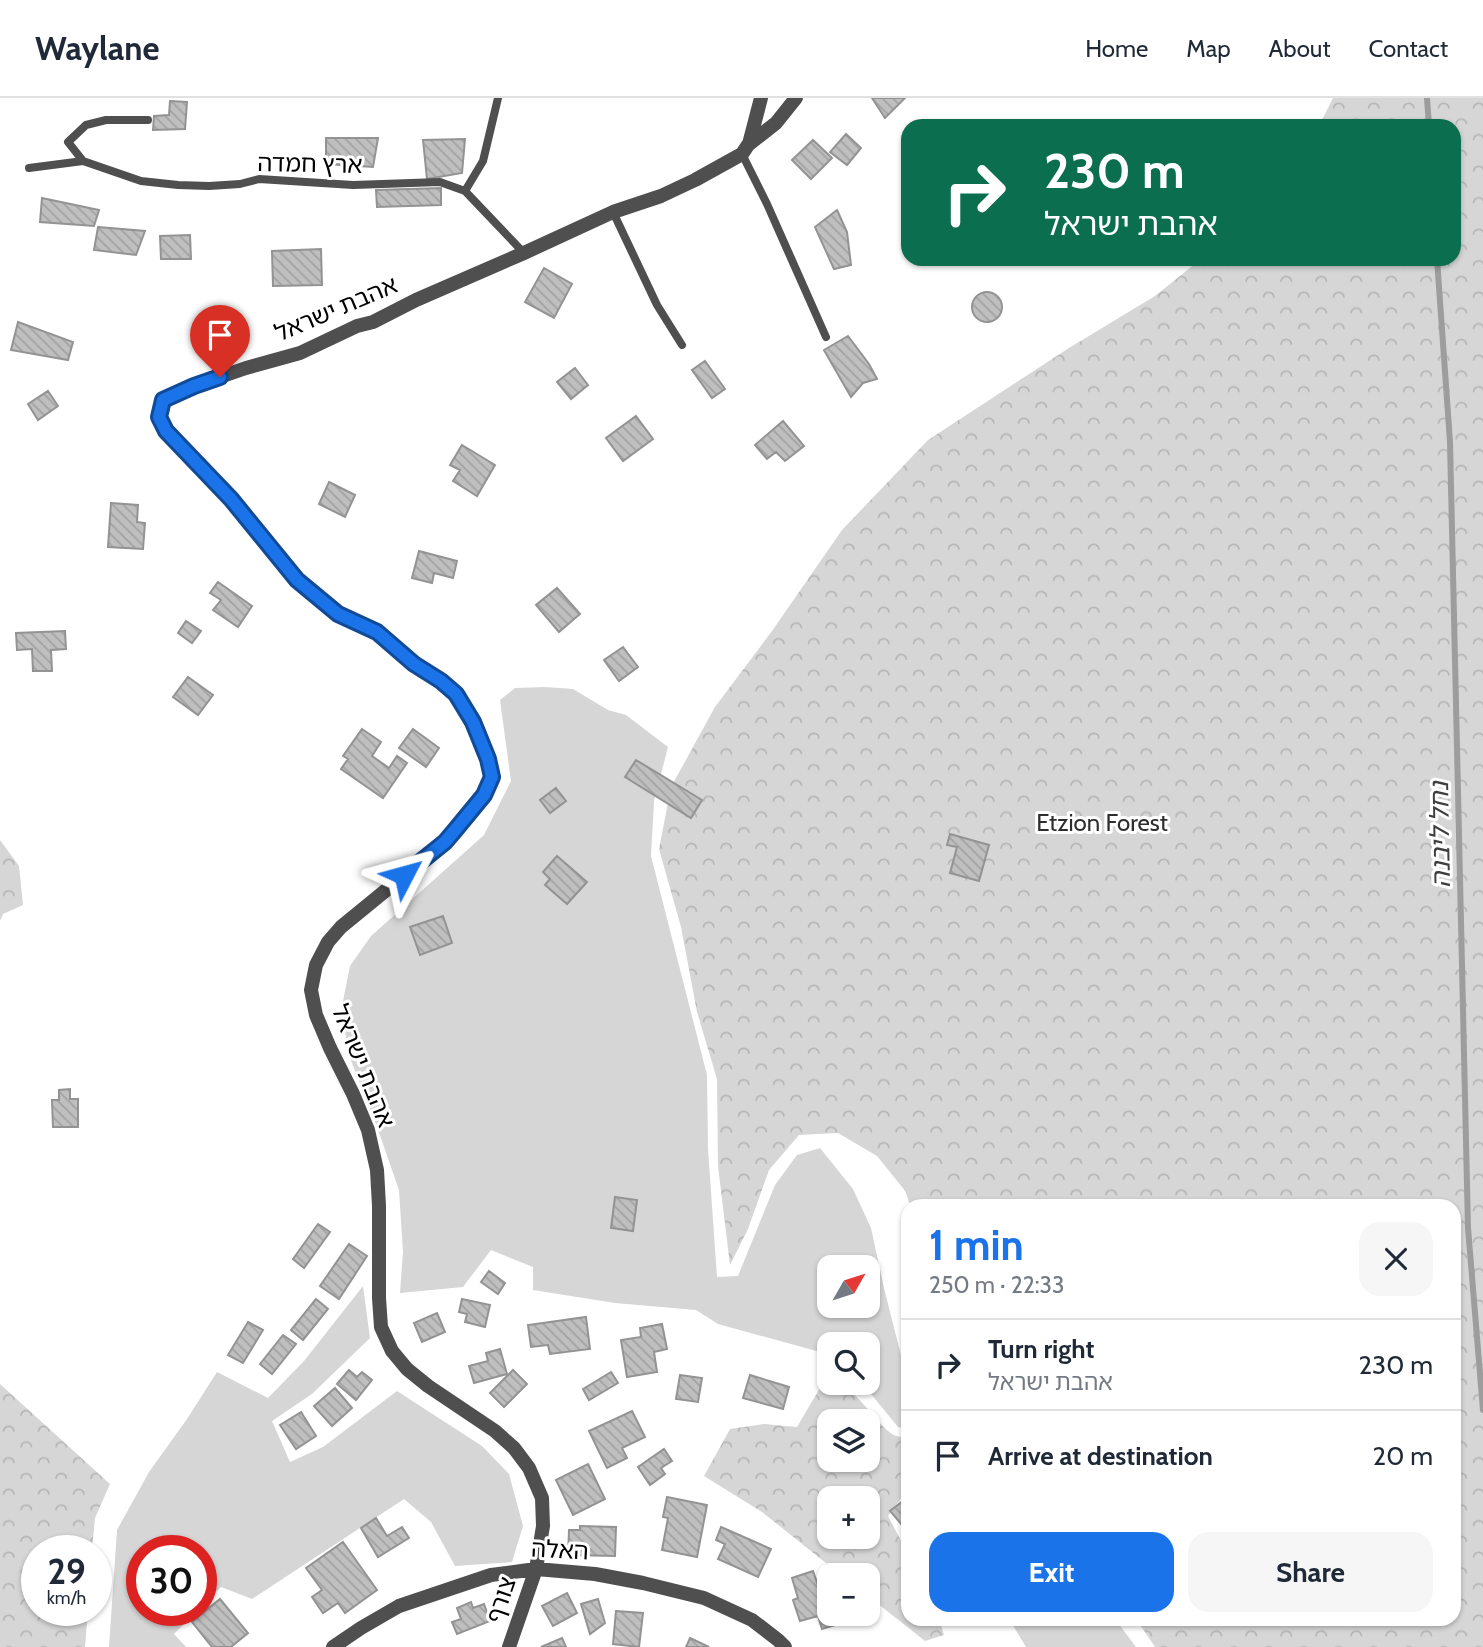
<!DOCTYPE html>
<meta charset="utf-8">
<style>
body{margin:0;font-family:Cabin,"Noto Sans Hebrew",sans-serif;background:#f6f6f7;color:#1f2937;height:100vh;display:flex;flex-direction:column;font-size:26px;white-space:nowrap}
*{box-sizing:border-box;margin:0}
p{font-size:23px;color:#747a83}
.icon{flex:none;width:38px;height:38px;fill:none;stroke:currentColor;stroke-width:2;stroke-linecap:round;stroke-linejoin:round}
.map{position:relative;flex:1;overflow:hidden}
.side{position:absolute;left:901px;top:1101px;width:560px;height:427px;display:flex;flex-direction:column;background:#fff;border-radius:21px;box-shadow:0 2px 5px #0004}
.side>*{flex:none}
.hud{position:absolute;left:901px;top:21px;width:560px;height:147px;border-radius:21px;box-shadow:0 2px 5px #0004;background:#0b6e4f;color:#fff;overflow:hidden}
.needle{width:46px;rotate:51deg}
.controls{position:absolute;left:817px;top:1157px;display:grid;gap:14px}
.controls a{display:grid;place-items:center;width:63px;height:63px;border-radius:14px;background:#fff;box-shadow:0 2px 5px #0004;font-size:35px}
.speed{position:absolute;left:21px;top:1437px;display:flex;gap:14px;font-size:35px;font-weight:700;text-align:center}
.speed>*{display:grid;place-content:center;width:91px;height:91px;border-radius:50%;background:#fff;box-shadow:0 2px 5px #0004;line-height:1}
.speed small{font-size:18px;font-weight:400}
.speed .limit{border:10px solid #d22;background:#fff;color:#111}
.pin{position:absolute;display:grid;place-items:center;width:60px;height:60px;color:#fff;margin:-72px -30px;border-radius:50% 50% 50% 0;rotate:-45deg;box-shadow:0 0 7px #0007}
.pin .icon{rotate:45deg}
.me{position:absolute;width:77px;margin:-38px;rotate:51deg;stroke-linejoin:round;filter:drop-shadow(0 0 5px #0008)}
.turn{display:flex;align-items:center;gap:24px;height:147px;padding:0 28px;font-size:32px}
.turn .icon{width:91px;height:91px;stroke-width:2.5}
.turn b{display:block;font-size:49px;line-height:60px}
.round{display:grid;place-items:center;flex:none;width:74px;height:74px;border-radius:21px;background:#f6f6f7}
.overview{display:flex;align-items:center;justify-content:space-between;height:119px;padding:0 28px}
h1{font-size:42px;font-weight:700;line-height:52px;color:#1a73e8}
.primary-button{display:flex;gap:14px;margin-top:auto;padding:14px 28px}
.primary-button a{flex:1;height:80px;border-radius:21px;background:#1a73e8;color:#fff;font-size:28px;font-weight:700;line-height:80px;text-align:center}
.primary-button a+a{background:#f6f6f7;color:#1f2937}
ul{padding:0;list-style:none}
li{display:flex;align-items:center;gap:21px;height:91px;padding:0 28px;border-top:2px solid #e0e1e3}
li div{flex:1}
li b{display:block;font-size:26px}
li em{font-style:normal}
header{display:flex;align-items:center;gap:42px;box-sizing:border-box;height:98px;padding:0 35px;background:#fff;border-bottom:2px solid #e0e1e3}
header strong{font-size:33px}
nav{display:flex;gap:38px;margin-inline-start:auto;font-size:24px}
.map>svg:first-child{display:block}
</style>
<header>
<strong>Waylane</strong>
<nav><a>Home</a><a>Map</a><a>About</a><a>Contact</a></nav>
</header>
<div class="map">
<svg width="1483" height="1549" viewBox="0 0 1483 1549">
<defs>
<pattern id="forest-crowns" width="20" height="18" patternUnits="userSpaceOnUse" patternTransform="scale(1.75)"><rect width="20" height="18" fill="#d6d6d6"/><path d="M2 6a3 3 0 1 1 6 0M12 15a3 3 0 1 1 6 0" fill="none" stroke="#b6b6b6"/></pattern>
<pattern id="building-back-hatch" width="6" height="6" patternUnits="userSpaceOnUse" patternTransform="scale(1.75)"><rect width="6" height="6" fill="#bfbfbf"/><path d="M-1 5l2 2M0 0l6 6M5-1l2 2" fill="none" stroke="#a2a2a2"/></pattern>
</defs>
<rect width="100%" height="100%" fill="#fff"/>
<path fill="#d6d6d6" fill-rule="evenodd" d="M545 589 573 591 608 612 626 617 668 649 654 703 651 758 707 977 708 1051 717 1179 738 1178 775 1087 797 1057 820 1050 853 1091 871 1130 884 1190 908 1285V1331L898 1329 871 1296 857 1285 868 1284V1246H830L829 1261 820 1254 718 1226 696 1212 615 1205 533 1192V1169L491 1152 463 1189 400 1195 403 1154 399 1092 376 1026 350 960 341 913 350 868 371 838 484 737 511 683 500 602 515 590ZM830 1169H868V1208H830Z
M363 1188 370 1240 312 1296 272 1323 290 1364 323 1349 397 1293 482 1348 509 1376 523 1428 512 1464 455 1468 431 1424 404 1401 252 1501 221 1489 201 1509V1452H142V1512H198L174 1536 186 1549H109L117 1432 149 1374 187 1321 217 1274 268 1300 304 1263Z
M1009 1521H1115L1136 1549H1026Z"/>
<path fill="url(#forest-crowns)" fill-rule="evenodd" d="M1333 0H1483V1549H1155L1136 1521H1454V1108H910L906 1094 877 1058 838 1035 799 1037 769 1072 748 1131 730 1167 718 1068 717 981 697 914 681 829 659 751 671 689 715 609 772 533 842 432 928 342 1069 250 1155 198 1201 161H1454V28H1319Z
M0 742 19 768 23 807 3 816 0 823Z
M827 1278 829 1280 830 1284C854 1285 874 1324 892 1336 896 1339 903 1339 908 1340V1391L888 1418 908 1456V1521H939L944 1537 925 1543 868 1498V1477H841L762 1414 704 1378 730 1331 764 1326 797 1329ZM830 1323H868V1362H830ZM830 1400H868V1438H830Z
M0 1286 110 1386 95 1420 92 1452H37V1512H88L85 1549H0Z"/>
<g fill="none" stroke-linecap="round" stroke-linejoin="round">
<path stroke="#9d9d9d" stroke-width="6" d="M1427 0 1429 28
M1437 161 1450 344 1468 1130 1483 1312"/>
</g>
<path fill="url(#building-back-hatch)" stroke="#939393" stroke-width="2" d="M872 0H905L885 20Z
M170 3 187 4 185 31 153 32 154 18 169 17Z
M846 36 861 50 847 67 830 54Z
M326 40H378L373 69 326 66Z
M465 41 462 75 427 81 423 42Z
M813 42 832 60 811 81 792 62Z
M441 90V107L377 109 376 92Z
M42 100 99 112 94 128 40 124Z
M837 112 847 134 851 167 834 171 815 129Z
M98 129 145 133 136 157 94 152Z
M190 137 191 161H161L160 138Z
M321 151 322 187 273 188 272 153Z
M544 170 572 186 554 220 525 204Z
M972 209a15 15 0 1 1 30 0a15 15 0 1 1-30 0Z
M18 224 73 244 68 262 11 252Z
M848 238 869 266 877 281 863 285 851 299 824 252Z
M705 263 725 291 712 300 692 272Z
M575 270 588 287 571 301 557 284Z
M48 293 58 308 38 322 28 306Z
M636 318 653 341 623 363 606 340Z
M783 323 804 348 785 363 776 354 767 361 755 347Z
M462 347 495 367 477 398 453 383 460 372 450 367Z
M329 384 355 397 345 419 319 406Z
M111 405 138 407 137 424 145 425 143 451 108 449Z
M419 453 457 463 453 480 434 475 432 485 412 480Z
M218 484 252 508 238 529 213 512 221 502 210 495Z
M557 490 580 516 559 534 536 507Z
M186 523 201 533 192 545 178 535Z
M65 533 66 551 51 552 52 573H33L32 551 17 552 16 535Z
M623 549 638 569 619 583 604 562Z
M188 579 213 597 198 617 173 599Z
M362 631 381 644 372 658 389 670 397 658 407 665 383 700 341 671 348 661 343 658Z
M413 631 439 650 426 669 399 650Z
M636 662 702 702 691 720 625 679Z
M556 690 566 703 550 715 540 702Z
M950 736 989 747 979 783 950 775 957 749 947 747Z
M557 758 587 784 567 806 545 787 550 781 543 774Z
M443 818 452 845 420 857 410 829Z
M70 991V1001H78V1029H53L52 1002H59V992Z
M615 1099 637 1102 633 1133 611 1130Z
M318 1126 330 1134 304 1170 293 1161Z
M349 1146 367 1158 339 1201 320 1188Z
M489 1173 505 1185 498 1196 481 1184Z
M316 1201 328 1211 303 1242 291 1232Z
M462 1201 490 1207 485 1229 465 1224 467 1216 459 1214Z
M437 1215 445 1234 422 1244 414 1225Z
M586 1219 590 1251 550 1256 548 1247 531 1249 528 1227Z
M248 1224 263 1232 243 1265 228 1257Z
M662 1226 667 1251 654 1254 657 1274 627 1279 621 1242 641 1239 640 1230Z
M283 1237 296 1246 272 1276 260 1266Z
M500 1251 507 1276 474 1285 469 1268 488 1263 486 1255Z
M349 1272 357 1279 362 1274 372 1282 356 1302 337 1286Z
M513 1272 527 1286 504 1309 490 1295Z
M611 1274 618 1285 589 1302 583 1291Z
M680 1277 702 1280 698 1304 676 1301Z
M750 1277 789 1289 783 1311 743 1300Z
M335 1290 352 1310 332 1328 314 1308Z
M632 1313 645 1339 622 1350 627 1360 607 1370 589 1333Z
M301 1314 316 1338 296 1351 280 1327Z
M664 1351 672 1363 661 1370 665 1376 650 1387 638 1369Z
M588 1366 605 1401 573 1417 556 1382Z
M667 1399 707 1407 697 1459 662 1452 668 1420 663 1419Z
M903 1403 906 1407 908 1405V1434L890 1413Z
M376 1420 387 1438 402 1429 409 1440 378 1459 361 1430Z
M580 1428 616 1429 615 1458 568 1457 569 1432H580Z
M721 1429 771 1451 758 1479 718 1461 725 1446 716 1442Z
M343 1444 377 1492 345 1515 338 1505 323 1515 312 1499 322 1492 306 1470Z
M813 1473 820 1493 830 1489V1516H846L848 1523 822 1531 818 1518 800 1523 793 1502 798 1500 792 1480Z
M567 1495 577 1515 553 1528 542 1508Z
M220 1501 248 1535 231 1549H212L192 1524Z
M598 1501 605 1525 590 1536 581 1506Z
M471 1504 473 1510 484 1506 490 1523 457 1536 452 1524 461 1521 457 1510Z
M616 1513 643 1515 639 1549 613 1546Z
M562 1540 566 1549H541Z
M690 1540 709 1549H686Z"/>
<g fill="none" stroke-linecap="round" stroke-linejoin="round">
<path stroke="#4f4f4f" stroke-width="8" d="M742 56 767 106 826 239
M83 63 68 44 86 27 106 22H148
M29 70 83 63 141 83 178 87 209 88 240 86 259 81 353 87 440 84 465 93 524 155
M465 93 483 63 498 0
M613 114 657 207 682 247"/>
<path stroke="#4f4f4f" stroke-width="14" d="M749 46 761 0
M333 1549 361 1530 399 1508 491 1477 536 1471 595 1476 643 1485 704 1500 752 1522 778 1542 785 1549
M509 1549 536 1471 543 1428 542 1400 529 1370 514 1350 495 1333 428 1288 407 1271 392 1253 381 1229 379 1200V1108L377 1072 368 1032 353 996 330 950 316 917 311 892 316 867 328 844 341 829 445 744 468 719 484 697 492 679 488 661 473 624 456 596 441 583 414 566 377 534 338 515 297 482 231 401 166 333 159 319 163 302 194 288 246 270 300 255 357 228 373 224 416 202 524 155 613 114 661 98 695 82 742 56 748 47 776 25 796 0"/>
</g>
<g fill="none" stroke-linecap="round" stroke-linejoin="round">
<g stroke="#114b97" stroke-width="18">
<path id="route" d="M220 279 194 288 163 302 159 319 166 333 231 401 297 482 338 516 377 534 414 566 441 583 456 596 473 624 488 661 492 679 484 697 456 731 445 744 404 777"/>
</g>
<use href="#route" stroke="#1a73e8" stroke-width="12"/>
</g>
<g text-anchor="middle" stroke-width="6" stroke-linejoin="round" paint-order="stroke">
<g font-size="24" fill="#000" stroke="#fff">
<text transform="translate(310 66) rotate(1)" y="8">ארץ חמדה</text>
<text transform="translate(336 211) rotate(-23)" y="8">אהבת ישראל</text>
<text transform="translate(363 968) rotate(68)" y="8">אהבת ישראל</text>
<text transform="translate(560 1452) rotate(3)" y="8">האלה</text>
<text transform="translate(501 1502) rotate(-71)" y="8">צורף</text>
</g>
<g font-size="24" fill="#2d2d2d" stroke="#fff">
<text x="1102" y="733">Etzion Forest</text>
</g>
<g font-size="26" font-style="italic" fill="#3e3e3e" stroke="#fff">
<text transform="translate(1440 737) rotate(-91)" y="9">נחל ליבנה</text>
</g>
</g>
</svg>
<div class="controls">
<a><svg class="needle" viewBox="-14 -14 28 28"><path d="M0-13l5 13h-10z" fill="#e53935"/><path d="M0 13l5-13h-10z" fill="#747a83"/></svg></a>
<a><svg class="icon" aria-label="search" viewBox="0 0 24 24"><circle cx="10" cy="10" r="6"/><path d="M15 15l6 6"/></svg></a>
<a><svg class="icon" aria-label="layers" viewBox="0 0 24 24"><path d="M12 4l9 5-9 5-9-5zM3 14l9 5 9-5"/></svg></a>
<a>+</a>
<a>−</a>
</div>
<div class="speed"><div>29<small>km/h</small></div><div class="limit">30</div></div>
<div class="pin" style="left:220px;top:279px;background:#d93025"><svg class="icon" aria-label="arrive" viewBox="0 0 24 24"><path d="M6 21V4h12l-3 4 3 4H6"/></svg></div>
<svg class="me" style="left:404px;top:777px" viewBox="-20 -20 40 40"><path d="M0-17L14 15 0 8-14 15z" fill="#1a73e8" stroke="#fff" stroke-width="4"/></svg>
<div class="hud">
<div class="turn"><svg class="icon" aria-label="right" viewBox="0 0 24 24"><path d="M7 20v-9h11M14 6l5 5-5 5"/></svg><div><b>230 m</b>אהבת ישראל</div></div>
</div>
<section class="side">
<div class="overview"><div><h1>1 min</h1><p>250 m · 22:33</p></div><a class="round"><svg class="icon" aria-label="close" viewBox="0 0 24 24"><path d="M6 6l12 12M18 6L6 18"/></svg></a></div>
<ul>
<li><svg class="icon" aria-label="right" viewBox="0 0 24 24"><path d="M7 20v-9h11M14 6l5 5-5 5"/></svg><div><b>Turn right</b><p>אהבת ישראל</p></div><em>230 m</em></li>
<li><svg class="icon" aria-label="arrive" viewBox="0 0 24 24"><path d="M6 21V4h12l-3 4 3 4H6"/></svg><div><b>Arrive at destination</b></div><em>20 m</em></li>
</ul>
<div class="primary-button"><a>Exit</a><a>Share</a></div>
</section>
</div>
